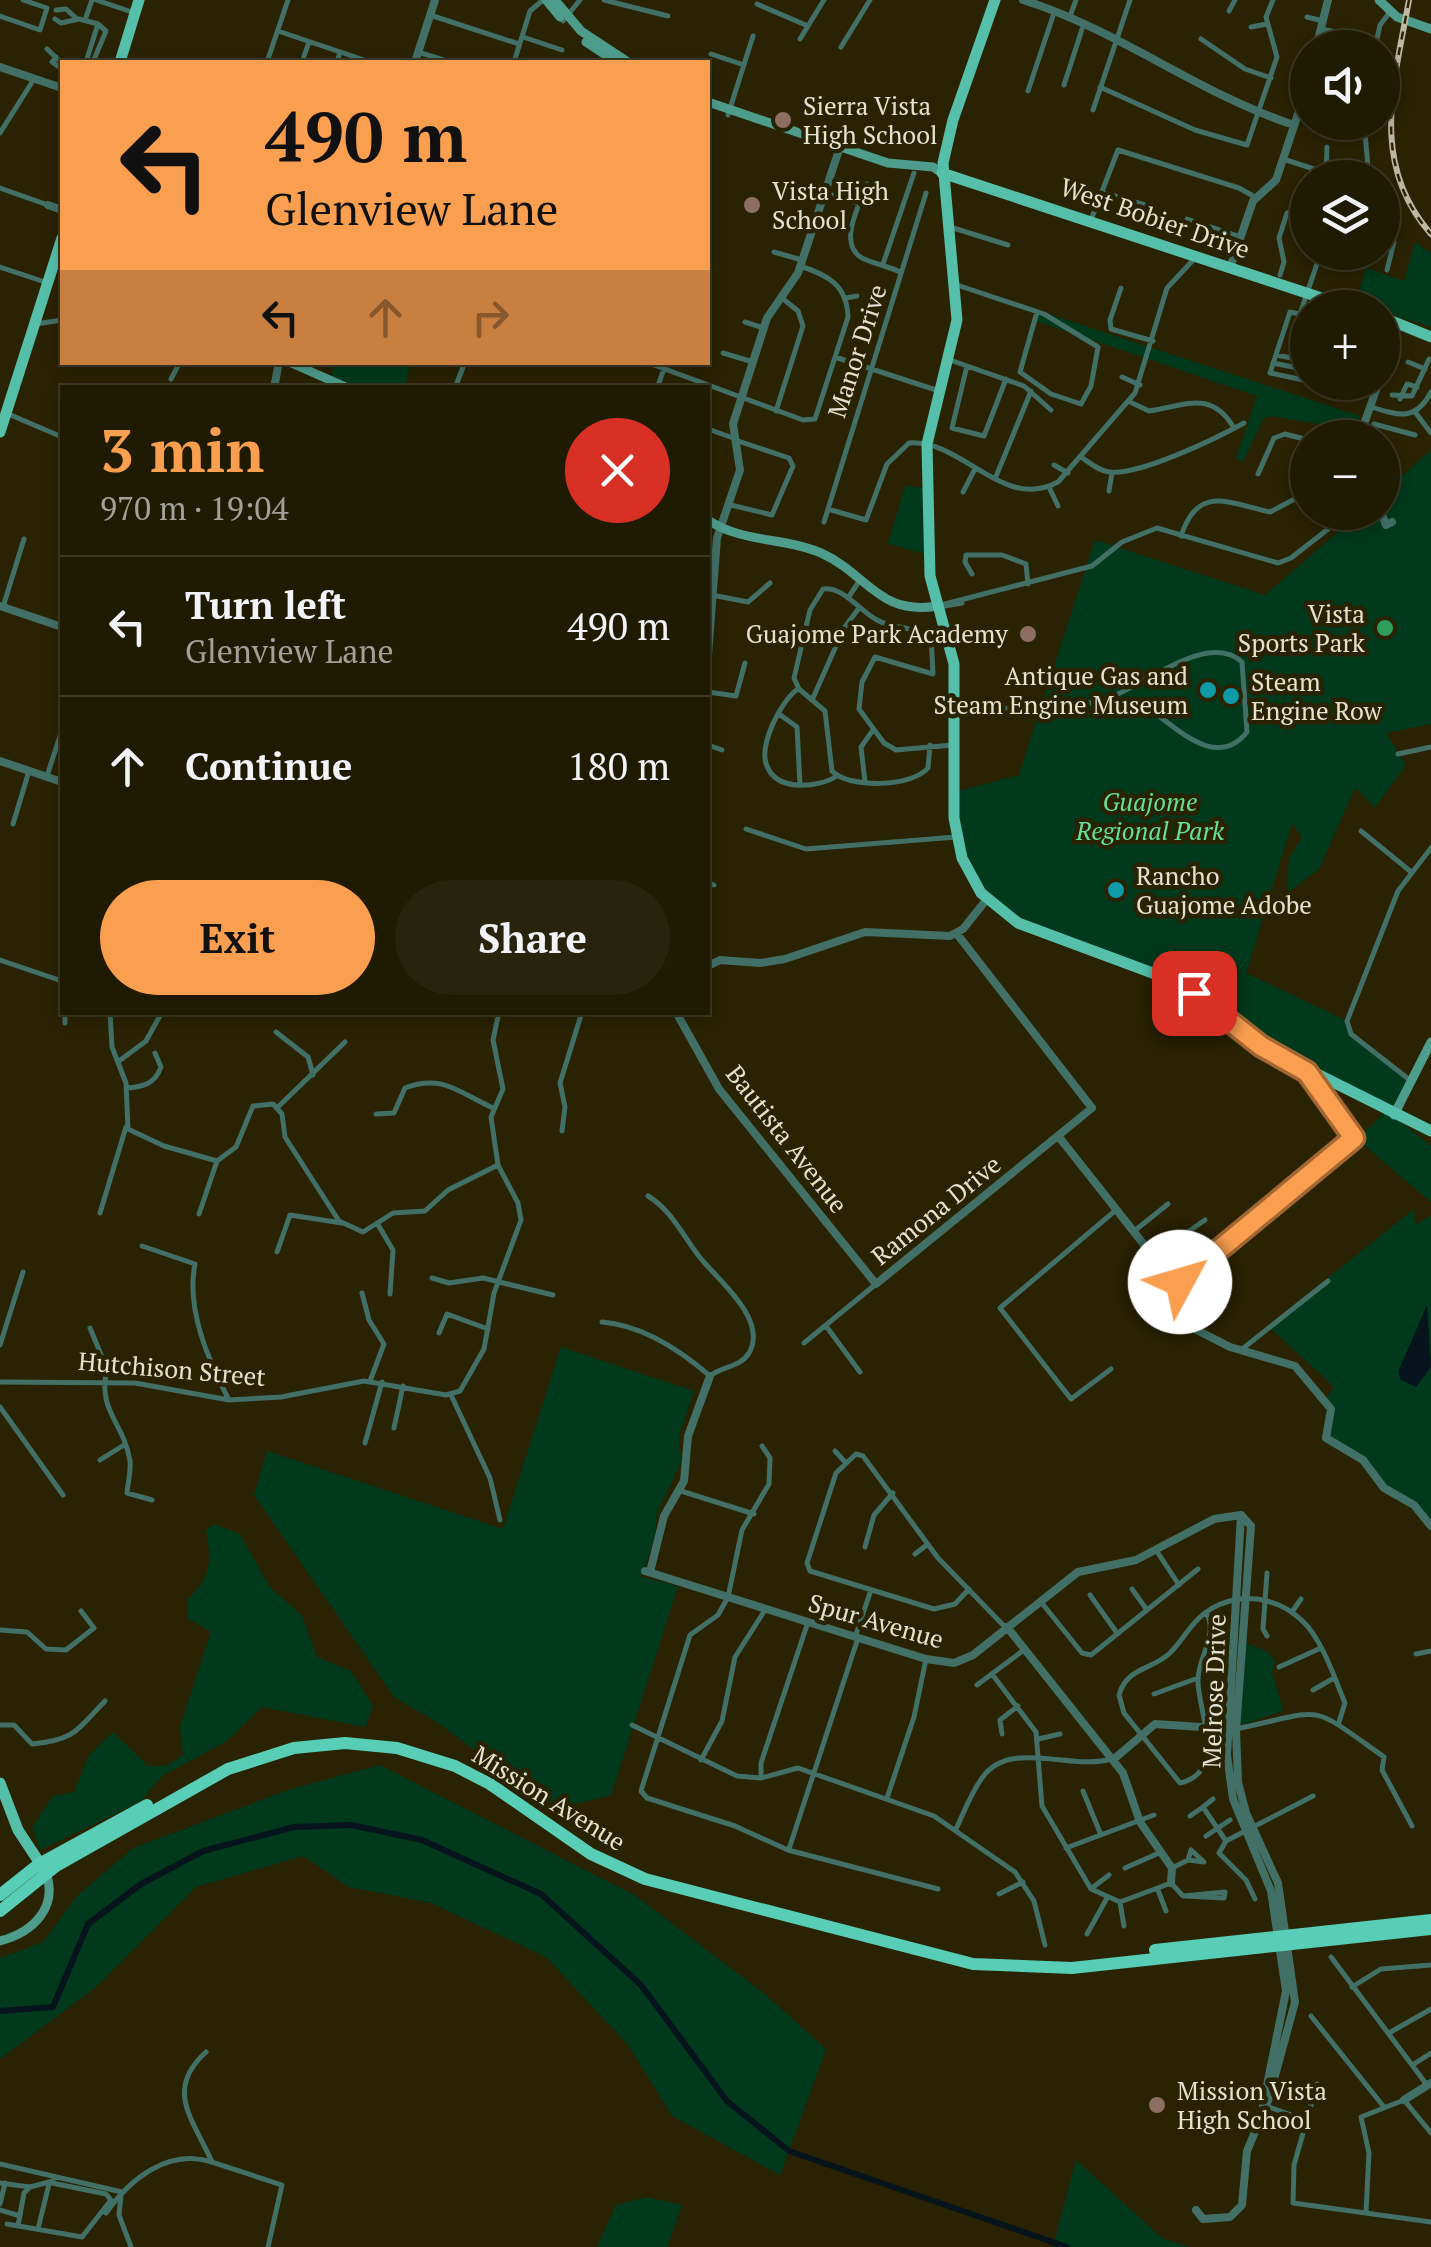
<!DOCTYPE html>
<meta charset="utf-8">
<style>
body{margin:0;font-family:"PT Serif",serif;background:#27230c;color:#f1f3f6;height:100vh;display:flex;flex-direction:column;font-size:38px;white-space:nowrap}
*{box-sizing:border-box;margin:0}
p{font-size:32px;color:#a1a199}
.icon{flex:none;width:55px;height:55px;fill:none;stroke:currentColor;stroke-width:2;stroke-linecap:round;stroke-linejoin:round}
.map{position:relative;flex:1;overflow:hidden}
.sheet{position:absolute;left:60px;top:385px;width:650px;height:630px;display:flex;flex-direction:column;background:#1f1a02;border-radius:0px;box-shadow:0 5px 15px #0003,0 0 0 2px #3c3824}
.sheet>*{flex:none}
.hud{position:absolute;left:60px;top:60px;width:650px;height:305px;border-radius:0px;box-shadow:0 5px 15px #0003,0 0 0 2px #3c3824;background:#fa9f4f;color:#111;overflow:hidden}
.tools{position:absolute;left:1290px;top:30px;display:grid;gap:20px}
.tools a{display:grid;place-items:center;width:110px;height:110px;border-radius:50%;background:#1f1a02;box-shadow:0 5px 15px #0003,0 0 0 2px #3c3824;font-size:50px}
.pin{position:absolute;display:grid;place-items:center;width:85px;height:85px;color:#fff;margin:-42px;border-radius:20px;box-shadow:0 5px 15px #0006}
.me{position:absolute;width:110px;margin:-55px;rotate:51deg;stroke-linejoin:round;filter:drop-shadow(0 0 8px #0008)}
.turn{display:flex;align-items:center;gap:35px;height:210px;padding:0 40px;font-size:45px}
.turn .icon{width:130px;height:130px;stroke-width:2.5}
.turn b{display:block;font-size:70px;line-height:85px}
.lanes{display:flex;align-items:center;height:95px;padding:0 40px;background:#0003;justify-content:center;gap:50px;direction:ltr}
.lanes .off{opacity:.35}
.round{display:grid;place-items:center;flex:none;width:105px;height:105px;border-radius:52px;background:#27230c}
.overview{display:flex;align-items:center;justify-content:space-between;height:170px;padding:0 40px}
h1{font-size:60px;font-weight:700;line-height:75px;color:#fa9f4f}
.action{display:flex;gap:20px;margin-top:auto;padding:20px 40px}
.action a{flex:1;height:115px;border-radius:60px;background:#fa9f4f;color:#111;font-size:40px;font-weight:700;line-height:115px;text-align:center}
.action a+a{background:#27230c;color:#f1f3f6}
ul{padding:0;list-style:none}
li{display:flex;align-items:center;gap:30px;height:140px;padding:0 40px;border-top:2px solid #3c3824}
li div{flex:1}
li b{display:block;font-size:38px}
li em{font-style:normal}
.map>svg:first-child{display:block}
</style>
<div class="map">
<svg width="1431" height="2247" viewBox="0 0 1431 2247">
<rect width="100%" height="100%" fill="#292203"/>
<path fill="#00391c" d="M1415 242 1431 253V327L1383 312 1382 308 1355 304 1366 268 1404 281Z
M1039 311 1360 416 1355 430 1271 416 1263 419 1243 462 1236 459 1257 396 1036 321Z
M333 363H411L405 387H348L331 380Z
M1431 450V724L1386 733 1406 765 1375 807 1355 788 1319 869 1287 893 1289 859 1302 837 1292 823 1246 973 1347 1021 1348 1030 1405 1079 1408 1085 1395 1117 1431 1146V1202L1357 1139 1384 1113 1315 1075 1216 1011 1184 980 1018 917 986 892 964 859 955 792 1019 775 1095 540 1265 595 1360 513 1382 512 1383 493Z
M905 486 926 488 923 553 888 544Z
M1414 1209 1415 1225 1431 1215V1525L1414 1505 1391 1492 1369 1465 1327 1439 1331 1414 1325 1400 1334 1387 1268 1326Z
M561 1347 694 1391 679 1437 681 1462 657 1513 654 1540 641 1577 678 1586 611 1795 552 1810 441 1725 394 1697 254 1495 267 1451 503 1529Z
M214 1524 240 1534 269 1586 302 1616 317 1657 351 1671 373 1706 365 1727 262 1707 227 1741 162 1776 140 1802 40 1850 32 1827 53 1796 74 1792 89 1755 113 1732 148 1766H166L183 1755 180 1727 211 1632 187 1618 188 1599C211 1577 212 1562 206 1531Z
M1246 1643 1268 1652 1275 1662 1272 1672 1283 1711 1245 1724H1240V1716Z
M380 1765 636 1896 766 1995 826 2049 780 2175 672 2116 628 2045 546 1957 431 1903 349 1887 303 1856 196 1887 96 1987 0 2059V1958L43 1942 77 1896 133 1848 291 1789Z
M1076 2160 1162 2238 1189 2247H1053Z
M646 2197 682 2205 667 2247H597L616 2205Z"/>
<path fill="#07141c" d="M1427 1305 1431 1367 1416 1387 1401 1380 1398 1372Z"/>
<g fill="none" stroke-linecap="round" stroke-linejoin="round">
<path stroke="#07141c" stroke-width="6" d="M0 2011 53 2007 88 1924 141 1884 203 1851 294 1827 351 1825 422 1840 541 1894 641 1985 727 2101 789 2151 1067 2247"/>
<path stroke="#427066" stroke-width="5" d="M96 0 132 12
M604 0 668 16
M757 4 808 26
M56 10 66 9 76 18
M1229 11 1235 0
M430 15 519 44
M0 16 40 30 47 8 23 0
M1070 16 1076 0
M1307 17 1323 21
M55 19 61 23 79 19 98 24
M85 20 92 0
M563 21 580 0
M1251 27 1267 24
M1320 29 1377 39
M278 31 370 62
M523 37 562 50
M800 39 824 0
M1201 39 1245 69 1271 78
M841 47 870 0
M1375 48 1380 25 1390 12
M47 49 62 63
M418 52 450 62
M711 54 744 65
M56 57 52 62 62 69
M86 62 98 24 106 31 93 62
M267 62 288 0
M302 62 309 42
M337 62 340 52
M514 62 530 11 543 0
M1064 85 1084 23
M1100 87 1195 130 1247 145
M1028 91 1054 13
M1093 110 1130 0
M728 115 753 36
M1364 122 1369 178
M0 133 34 79
M1247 145 1277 57 1266 17 1273 0
M1283 159 1342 178
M1326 172 1327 147
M867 184C860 204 837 244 862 258 874 264 888 266 900 272
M0 188 48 205
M1101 192 1145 205
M825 193 860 204
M1382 214 1394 242 1387 270
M1187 219 1241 237
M1091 220 1118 150 1239 188 1255 197
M950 227 1008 245
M774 252 802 260
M1330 252 1345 258
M883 264 914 173
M0 267 45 282
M1280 275 1284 262 1279 238 1287 213 1308 207
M957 285 1044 314 1098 347 1091 386 1081 404 1051 394 1020 372 1037 312
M1121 288 1110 320 1111 329 1153 341
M846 298 857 296
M1300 314 1321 252
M1308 316 1290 312 1270 373 1308 381
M745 322 764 328
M36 324 62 320
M723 353 753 362
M1276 355 1308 361
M835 357 939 391
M950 360 1024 386 1051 410
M646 362 803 420 815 419 848 317C847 285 828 275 800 266
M1408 362 1425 369
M1273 363 1308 370
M967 366 952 428 984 436 1006 379
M1122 377 1140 385
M171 379 180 362
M1314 382 1341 386 1343 382
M455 388 465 362
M657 388 664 369
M1392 395 1412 396 1429 359
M1400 399 1407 384 1417 387
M1128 401 1149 411C1185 406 1211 389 1234 428
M1372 407C1399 416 1416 421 1431 392
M776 411 803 326 798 311 782 298
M1415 412 1431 433
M6 413 62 437
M1374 424 1415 435
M708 429 733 438
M1081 457C1090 463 1099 471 1109 472 1139 476 1217 438 1244 423
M1382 464 1397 477
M1054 465 1068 473
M1258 474 1274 438 1285 434 1308 440
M995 479 1031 391
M61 482H62
M1049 487 1058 506
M1109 491 1112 473
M963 492 975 469
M731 505 772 515 793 466 789 458 735 440
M828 509 866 520 887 464 909 443C963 439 1002 512 1058 482L1135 393 1167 288 1196 257
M824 522 926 193
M1181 536C1198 484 1228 503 1270 512L1308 492
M972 574 965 562 966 555H1002L1026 564 1028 584
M712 595 748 602 770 583
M848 598 860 580
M941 605 1092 566 1122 542 1157 528 1278 563 1291 558 1350 512
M3 607 24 539
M939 607 962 603
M798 689C781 700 758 746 767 766 777 792 818 788 837 776
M708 692 736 696 745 663
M813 698 844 628 859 608
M957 707C1007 708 1057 713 1106 699 1141 688 1207 630 1242 662L1247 732C1217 770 1178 729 1152 711 1139 702 1121 701 1106 698
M779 714 797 727 800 785
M708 745 722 750
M930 745 928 768C912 787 849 789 832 771L825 711 799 689 794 678 810 610 823 589C843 586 860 611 877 620 894 630 915 626 931 636L933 674 875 657 862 682 859 709 884 743 896 750 953 745
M1398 754 1431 747
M47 776 60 736
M865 782 861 747 873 730
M13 824 29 771
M746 829 806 849 956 837
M1361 831 1410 871
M708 883 714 885
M0 960 62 981
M110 1012 112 1047 126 1083 128 1129 164 1146 217 1161 236 1147 253 1106 273 1104 282 1114 285 1137 339 1221 363 1232 393 1213 425 1211 448 1190 498 1165
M65 1023V1012
M276 1032 308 1057 313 1075
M119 1061 146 1041 162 1012
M1411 1081 1351 1034 1347 1021 1398 891 1431 848
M126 1088C143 1087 155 1084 161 1067L155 1053
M279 1106 345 1042
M376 1114 394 1113 405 1088C442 1073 461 1094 493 1108
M562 1131 565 1107 560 1083 582 1012
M100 1213 126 1127
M199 1214 217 1161
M377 1223 393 1250 390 1294
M1133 1232 1168 1204
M142 1246 195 1264C186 1309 208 1360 229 1400
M277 1252 290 1215 342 1223
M1153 1256 1205 1220
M432 1278 449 1283 483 1278 553 1295
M1170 1289 1353 1143 1352 1134 1307 1072
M362 1293 369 1320 384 1344 370 1381
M602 1322C642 1325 681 1351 710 1376 722 1366 741 1367 749 1353 769 1318 715 1278 698 1255 682 1234 671 1210 648 1196
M826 1326 860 1372
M90 1328 107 1369C97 1412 124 1422 130 1461 131 1472 128 1482 127 1493L152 1500
M439 1333 447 1314 488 1329
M804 1343 876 1284
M0 1345 23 1272
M1241 1350 1328 1281
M1111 1369 1071 1399 1000 1308 1116 1210
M0 1382 135 1383 229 1400 281 1397 364 1381 446 1395 460 1391 484 1349 494 1293 521 1220 518 1203 498 1165 491 1117 503 1089 493 1040 499 1012
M451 1395 490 1478 500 1520
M0 1407 63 1495
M394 1428 403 1386
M365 1443 382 1382
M762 1446 770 1458 769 1484 742 1530 728 1597 718 1615 690 1635 641 1791 647 1798 735 1826 788 1850 938 1889
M835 1451 845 1462
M100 1460 124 1445
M681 1491 754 1514
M865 1547 874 1515 893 1493
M1156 1550 1179 1585
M915 1554 928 1544
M1267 1573 1263 1629 1267 1636
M969 1589 955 1604 934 1609 810 1571 807 1563 836 1473 856 1454 863 1456 938 1558 1006 1628
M1132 1589 1147 1610
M1090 1595 1117 1633
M1041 1602 1082 1653 1091 1655 1198 1569
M1206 1612C1219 1636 1198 1656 1198 1680 1197 1709 1229 1772 1180 1783L1124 1713 1119 1695C1127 1667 1152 1670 1170 1653 1183 1640 1190 1624 1205 1613 1242 1585 1295 1600 1317 1640 1329 1659 1336 1682 1345 1703L1339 1722
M1292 1612 1301 1599
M0 1630 27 1632 46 1649 66 1650 94 1628 81 1611
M855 1637 871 1590
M1416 1654 1431 1651
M1279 1667 1321 1648
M992 1674 1036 1732 1042 1806 1091 1889 1120 1902 1171 1883 1183 1896 1225 1892 1224 1898 1185 1896
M977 1685 1025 1649
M1313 1690 1334 1678
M1154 1694 1198 1678
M0 1725H14L32 1744C75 1740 77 1730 105 1701
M632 1725 737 1776 761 1778 798 1768 934 1816 1015 1872 1034 1901 1045 1945
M1236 1729C1328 1710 1305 1701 1384 1757L1382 1770 1412 1826
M1002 1734 1000 1720 1018 1706
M1038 1739 1060 1734
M701 1760 722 1721 735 1657 765 1610
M761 1777V1763L808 1622
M1083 1791 1101 1835
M887 1798 914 1717 926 1659
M1203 1807 1213 1799
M1190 1816 1203 1807 1226 1841
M956 1829C964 1812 971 1793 982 1778 1010 1738 1071 1771 1111 1759
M1206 1836 1230 1820
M1226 1841 1313 1796
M1226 1841 1219 1853 1246 1880 1255 1899
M1066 1848 1154 1815
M789 1849 858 1638
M1125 1868 1159 1853
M1172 1868 1188 1860 1204 1862 1191 1850 1188 1860
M1092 1888 1109 1875
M1158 1890 1166 1911
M999 1894 1023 1882
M1120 1902 1124 1926
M1087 1934 1107 1898
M1331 1957 1427 2085
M1352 1987 1381 1969 1431 1965
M1311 2016 1384 2107
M1389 2033 1431 2009
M206 2052C164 2090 193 2119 212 2162L282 2185 268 2247
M1414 2064 1431 2053
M1317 2084 1294 2165 1293 2203 1431 2222
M1266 2106 1305 2120
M0 2164 122 2192
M0 2183 30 2187 53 2181
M121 2195 119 2215 131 2247
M0 2204 5 2183
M0 2210 20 2216
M1366 2212 1369 2153 1361 2117 1404 2100 1431 2133
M106 2213C130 2179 168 2148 212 2162
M7 2224 82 2237 111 2200 106 2194 52 2183
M18 2226 24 2193 30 2187
M38 2229 49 2184"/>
<path stroke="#427066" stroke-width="8" d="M1023 0C1119 30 1199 94 1294 125
M1316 48 1328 0
M415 62 435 0
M0 67 62 88
M48 205 62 210
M1230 268 1253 201 1276 180 1308 84
M1382 370 1396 322
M274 388 279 362
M1359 438 1379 382
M1381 512 1386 525 1392 522
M0 606 62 627
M708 655 717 538 740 470 733 424 767 318 798 273 840 147
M0 761 62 782
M708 966 720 960 760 963 785 959 865 932 950 936 963 929 987 899
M676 1012 719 1089 876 1284 1092 1108 957 934
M1059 1137 1153 1256 1187 1325 1230 1347 1295 1366 1331 1409 1326 1438 1363 1460 1384 1488 1414 1505 1431 1526
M1241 1515 1227 1755 1233 1799 1271 1891 1286 1991 1263 2105
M645 1571 926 1659 954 1663 973 1655 1078 1572 1136 1560 1214 1519 1241 1515
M650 1572 664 1516 684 1481 688 1436 710 1376
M1007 1627 1123 1773 1140 1822 1172 1868 1171 1883
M1114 1759 1155 1724 1231 1729
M1404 2100 1431 2083
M1196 2210 1203 2219 1230 2217 1242 2205 1247 2151 1269 2098 1295 2002 1278 1883 1246 1813 1238 1782 1236 1730 1251 1526 1241 1515"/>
<path stroke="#4e9d8c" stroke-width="9" d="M546 0 560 17
M555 0 581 31 628 62
M1379 0 1397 17 1431 29
M586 42 616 62
M708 102 888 163 933 167 942 173
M289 362 348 388
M708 520C742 543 784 537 821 553 868 574 878 616 938 606
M1394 1115 1431 1042
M0 1941C34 1932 58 1907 46 1873"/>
<path stroke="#56bfa9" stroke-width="11" d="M995 0 953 120 943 163 957 320 927 444 930 576 954 664V818L962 858 981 893 1018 923 1174 981 1261 1046 1431 1131
M120 62 139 0
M942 173 1352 308
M1382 317 1431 337
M0 432 62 238
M0 1783 18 1830 43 1868"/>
<path stroke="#59ceb6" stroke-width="12" d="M0 1895 39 1864 147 1805
M0 1911 56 1866 228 1769 294 1748 345 1743 397 1748 455 1766 490 1784 591 1854 645 1879 973 1964 1072 1968 1431 1929
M1155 1950 1431 1920"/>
<g stroke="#bdb8a4" stroke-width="6">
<path id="rail" d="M1409 0C1394 83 1369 164 1431 234"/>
</g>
<use href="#rail" stroke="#292203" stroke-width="2.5" stroke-dasharray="8" stroke-linecap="butt"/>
</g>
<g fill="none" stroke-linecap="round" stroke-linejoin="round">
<g stroke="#a26733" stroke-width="25">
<path id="route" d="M1180 1282 1354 1138 1307 1072 1261 1046 1194 993"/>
</g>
<use href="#route" stroke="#fa9f4f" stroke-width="18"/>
</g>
<g fill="#8d6e63" stroke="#292203" stroke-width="4">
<circle cx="783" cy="120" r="10"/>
<circle cx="752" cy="205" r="10"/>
<circle cx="1028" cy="634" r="10"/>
<circle cx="1157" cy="2105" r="10"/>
</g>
<circle fill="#2e9e5b" stroke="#292203" stroke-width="4" cx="1385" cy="628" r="10"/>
<g fill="#0f9aa8" stroke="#292203" stroke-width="4">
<circle cx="1208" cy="690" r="10"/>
<circle cx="1231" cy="696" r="10"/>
<circle cx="1116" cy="890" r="10"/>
</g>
<g text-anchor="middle" stroke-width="9" stroke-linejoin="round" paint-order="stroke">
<g font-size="25" fill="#e6e2d1" stroke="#292203" text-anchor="start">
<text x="803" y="115">Sierra Vista<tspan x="803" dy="29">High School</tspan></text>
<text x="772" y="200">Vista High<tspan x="772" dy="29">School</tspan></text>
<text x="1365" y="623" text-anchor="end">Vista<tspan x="1365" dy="29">Sports Park</tspan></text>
<text x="1008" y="643" text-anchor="end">Guajome Park Academy</text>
<text x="1188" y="685" text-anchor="end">Antique Gas and<tspan x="1188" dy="29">Steam Engine Museum</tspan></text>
<text x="1251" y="691">Steam<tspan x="1251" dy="29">Engine Row</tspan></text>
<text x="1136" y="885">Rancho<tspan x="1136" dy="29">Guajome Adobe</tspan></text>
<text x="1177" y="2100">Mission Vista<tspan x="1177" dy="29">High School</tspan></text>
</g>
<g font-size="25" fill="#e6e2d1" stroke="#292203">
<text transform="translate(1155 218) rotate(19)" y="9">West Bobier Drive</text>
<text transform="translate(857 351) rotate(-72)" y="9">Manor Drive</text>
<text transform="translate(787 1139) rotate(52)" y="9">Bautista Avenue</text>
<text transform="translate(936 1210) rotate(-39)" y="9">Ramona Drive</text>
<text transform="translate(172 1369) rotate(5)" y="9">Hutchison Street</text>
<text transform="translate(876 1621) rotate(16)" y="9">Spur Avenue</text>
<text transform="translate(1214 1691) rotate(-88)" y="9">Melrose Drive</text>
<text transform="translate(549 1798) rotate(32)" y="9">Mission Avenue</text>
</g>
<g font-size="25" font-style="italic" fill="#66e098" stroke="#292203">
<text x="1150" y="811">Guajome<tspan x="1150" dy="29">Regional Park</tspan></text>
</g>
</g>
</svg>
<div class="tools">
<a><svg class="icon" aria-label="sound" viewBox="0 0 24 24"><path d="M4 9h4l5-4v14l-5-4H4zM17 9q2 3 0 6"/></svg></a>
<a><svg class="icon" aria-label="layers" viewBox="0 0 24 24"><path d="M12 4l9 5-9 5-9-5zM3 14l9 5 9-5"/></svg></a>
<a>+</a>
<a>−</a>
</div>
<div class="pin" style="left:1194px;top:993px;background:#d93025"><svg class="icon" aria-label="arrive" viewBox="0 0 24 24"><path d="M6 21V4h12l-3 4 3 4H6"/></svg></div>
<svg class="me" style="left:1180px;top:1282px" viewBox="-20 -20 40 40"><circle r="19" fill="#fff"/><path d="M0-13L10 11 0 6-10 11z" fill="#fa9f4f"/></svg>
<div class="hud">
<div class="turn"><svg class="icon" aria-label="left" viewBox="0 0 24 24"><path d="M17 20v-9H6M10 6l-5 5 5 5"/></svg><div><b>490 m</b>Glenview Lane</div></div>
<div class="lanes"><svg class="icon" aria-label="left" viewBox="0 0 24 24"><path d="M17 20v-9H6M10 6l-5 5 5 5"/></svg><svg class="icon off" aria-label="ahead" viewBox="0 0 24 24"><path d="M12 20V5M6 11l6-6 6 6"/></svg><svg class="icon off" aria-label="right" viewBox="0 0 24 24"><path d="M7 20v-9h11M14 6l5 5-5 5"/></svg></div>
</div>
<section class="sheet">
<div class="overview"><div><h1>3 min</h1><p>970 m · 19:04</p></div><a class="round" style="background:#d93025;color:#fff"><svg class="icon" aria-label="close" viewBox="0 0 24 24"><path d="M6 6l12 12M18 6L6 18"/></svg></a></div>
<ul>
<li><svg class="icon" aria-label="left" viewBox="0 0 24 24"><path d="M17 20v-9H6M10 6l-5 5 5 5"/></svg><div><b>Turn left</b><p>Glenview Lane</p></div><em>490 m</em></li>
<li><svg class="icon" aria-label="ahead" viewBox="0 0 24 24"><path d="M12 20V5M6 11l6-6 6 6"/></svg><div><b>Continue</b></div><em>180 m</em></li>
</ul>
<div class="action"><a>Exit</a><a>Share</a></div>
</section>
</div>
